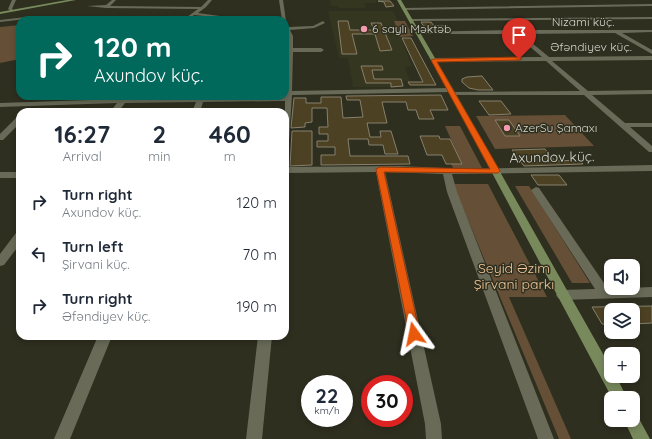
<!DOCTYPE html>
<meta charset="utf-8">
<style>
body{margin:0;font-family:Quicksand,sans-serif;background:#f6f6f7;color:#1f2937;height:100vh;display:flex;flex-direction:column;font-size:15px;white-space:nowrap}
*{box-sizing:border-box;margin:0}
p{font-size:13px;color:#747a83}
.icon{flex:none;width:22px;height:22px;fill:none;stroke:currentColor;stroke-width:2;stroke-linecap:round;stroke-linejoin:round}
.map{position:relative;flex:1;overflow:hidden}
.panel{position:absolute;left:16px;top:108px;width:273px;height:232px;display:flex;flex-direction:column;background:#fff;border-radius:12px;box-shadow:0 2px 6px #0003}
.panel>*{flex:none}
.hud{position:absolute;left:16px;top:16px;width:273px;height:84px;border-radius:12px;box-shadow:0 2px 6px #0003;background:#00695c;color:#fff;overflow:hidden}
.buttons{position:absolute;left:604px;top:259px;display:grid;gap:8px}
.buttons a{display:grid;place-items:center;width:36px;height:36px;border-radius:8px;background:#fff;box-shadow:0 2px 6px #0003;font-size:20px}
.speed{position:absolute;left:301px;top:375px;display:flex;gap:8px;font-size:20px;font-weight:700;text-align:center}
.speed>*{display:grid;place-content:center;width:52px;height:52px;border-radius:50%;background:#fff;box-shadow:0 2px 6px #0003;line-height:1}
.speed small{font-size:10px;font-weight:400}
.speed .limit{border:6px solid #d22;background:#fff;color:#111}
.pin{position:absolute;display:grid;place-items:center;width:34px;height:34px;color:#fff;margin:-41px -17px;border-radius:50% 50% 50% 0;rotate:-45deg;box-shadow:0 0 4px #0007}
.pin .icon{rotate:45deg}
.me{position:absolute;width:44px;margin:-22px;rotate:348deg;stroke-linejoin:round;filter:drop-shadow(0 0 3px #0008)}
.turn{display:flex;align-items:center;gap:14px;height:84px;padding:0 12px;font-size:18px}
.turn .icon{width:52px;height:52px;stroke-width:2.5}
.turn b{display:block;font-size:28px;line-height:34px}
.eta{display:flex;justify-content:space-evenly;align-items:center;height:68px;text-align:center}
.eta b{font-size:24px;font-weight:800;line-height:28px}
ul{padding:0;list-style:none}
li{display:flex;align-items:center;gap:12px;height:52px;padding:0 12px}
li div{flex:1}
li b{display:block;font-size:15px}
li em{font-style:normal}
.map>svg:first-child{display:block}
</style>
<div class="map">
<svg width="652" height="439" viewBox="0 0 652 439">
<rect width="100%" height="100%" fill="#2e2f1f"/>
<path fill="#35361f" d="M330 0H375L377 3H364L366 8H339V6H331Z
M328 11H393L398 21H394L412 66 405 67 410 81H402L405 87H353L348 58H339Z"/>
<path fill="#654f37" d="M394 21H405L413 36 400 37Z
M20 25V59L0 63V27Z
M565 115 594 146 495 149 476 116Z
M445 126H460L482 168H453L451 164H462Z
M453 184H488L547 297H509L571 439H559Z
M515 186H529L590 283H572Z"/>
<path fill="#4c4123" stroke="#87806e" d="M378 1H390L394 6 386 7 384 2Z
M338 21H348L350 30H374L371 23H381L392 50 380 51 375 34H352L357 54H342Z
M421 22H431L434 26H448L451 31H427Z
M402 38H411L436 85H410L408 82H423Z
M361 66H382L383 70H372L374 79H401L403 86 391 87V83H366Z
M482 76 493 90H478L469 88 462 82V79L467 77Z
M441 95 448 110H430L434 119H419L416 110H408L406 102H382L387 123H367L370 137H381L380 131H391L398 154H385L383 145H369L368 139H348L350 156H408L410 164 321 165V155H335V147H317V141H328V134H319V127H328L327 108H312V122L305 123V127L291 128 294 98H306V103H321V97H341L343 118 363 117 360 100H347L346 96Z
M479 101H501L511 114 489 115Z
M495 120H509L520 136H505Z
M292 131H312V165L290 166Z
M420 136H439L440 139H450L462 164H446L442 155H427Z
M545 149 555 161 580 160 583 164 524 166 512 150Z
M531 175H559L567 185H538Z
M652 306V323L633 324V310H611V324H602L592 307Z"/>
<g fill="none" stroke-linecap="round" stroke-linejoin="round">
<path fill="#696b58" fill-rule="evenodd" d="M12 0H16L12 9 13 10 11 11 8 9Z
M112 0H116L110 6 201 7 208 0H212L206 7 198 13 227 17 225 18 194 15 188 20H183L198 9 106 8 87 6 106 5Z
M279 0H283L286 21 282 20Z
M652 4V6L404 10 402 9 404 8Z
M26 17 82 19 84 20 26 19 0 22V20Z
M652 17V19L411 21 409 20 411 19Z
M323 21 325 23 314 28 290 30 293 36V48H321L324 50 321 52H293L292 91 450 88 453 90 450 92 292 95 289 141 285 143V101L203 102 200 112H192L196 102 125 103 118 112H110L117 103 0 107V103L121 99 125 96 127 97 128 99 198 98 199 96H205V98L285 97 289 36 285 30V24L289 27 313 26Z
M515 30H652V32L622 33 652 50V54L615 33 521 34 549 57 652 56V60L552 61 588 91 652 90V94L592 95 625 123H652V127H630L652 146V152H649L584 95H451L450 94 453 92 580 91 546 61 434 62 431 60 434 58 542 57 515 34H418L416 33 418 32Z
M17 117H20V123L3 140H0V134Z
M652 165V171L452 174 457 192 554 439H538L447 192 443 174 385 172 441 424 442 439H426L425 424 376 172 285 173V167L398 166 467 169Z
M0 172H20V178H0Z
M536 187 539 188 608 289 652 287V297L562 300 558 298 556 295 558 292 562 290 595 289 531 190Z
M20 232V244L4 265 0 266V254L16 233Z
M98 336H112L70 439H54Z
M258 336H272L262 439H246Z"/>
<path fill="#78895c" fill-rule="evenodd" d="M67 0H76L0 14V12Z
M397 0H401L456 94 611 368V376H616L627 398H612L450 94Z
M633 413 637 415 650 439H633L624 420H633Z"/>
</g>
<path fill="#ea580c" stroke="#983908" d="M519 57 521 58V60L437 62 500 171 498 173 384 172 420 334 418 338 414 340 410 338 376 169 380 167 490 169 431 60 434 59Z"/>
<g fill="#f29aae" stroke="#2e2f1f" stroke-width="1.5">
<circle cx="364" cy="29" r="4"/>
<circle cx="507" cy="128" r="4"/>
</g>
<g text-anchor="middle" stroke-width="3" stroke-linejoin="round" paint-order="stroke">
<g font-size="12" fill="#d5d5cb" stroke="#2e2f1f">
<text x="583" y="26">Nizami küç.</text>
<text x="591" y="51">Əfəndiyev küç.</text>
</g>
<g font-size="12" fill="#d5d5cb" stroke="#2e2f1f" text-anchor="start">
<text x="372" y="33">6 saylı Məktəb</text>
<text x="515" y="132">AzerSu Şamaxı</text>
</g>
<g font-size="14" fill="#d5d5cb" stroke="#2e2f1f">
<text transform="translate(552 157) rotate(-1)" y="5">Axundov küç.</text>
</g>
<g font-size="14" fill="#f2c698" stroke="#2e2f1f">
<text x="514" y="273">Seyid Əzim<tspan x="514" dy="16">Şirvani parkı</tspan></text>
</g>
</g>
</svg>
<div class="buttons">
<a><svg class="icon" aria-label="sound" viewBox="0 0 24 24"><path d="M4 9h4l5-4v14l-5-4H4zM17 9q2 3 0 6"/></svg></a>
<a><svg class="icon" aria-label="layers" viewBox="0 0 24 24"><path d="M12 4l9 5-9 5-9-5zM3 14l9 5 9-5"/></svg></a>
<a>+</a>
<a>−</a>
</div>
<div class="speed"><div>22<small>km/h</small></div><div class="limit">30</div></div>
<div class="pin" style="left:519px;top:59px;background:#d93025"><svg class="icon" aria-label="arrive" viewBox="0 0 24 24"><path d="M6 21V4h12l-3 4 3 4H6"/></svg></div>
<svg class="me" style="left:414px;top:334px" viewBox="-20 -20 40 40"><path d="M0-17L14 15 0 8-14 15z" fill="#ea580c" stroke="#fff" stroke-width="4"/></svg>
<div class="hud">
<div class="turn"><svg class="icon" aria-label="right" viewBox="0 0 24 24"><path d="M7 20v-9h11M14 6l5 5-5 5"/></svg><div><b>120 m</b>Axundov küç.</div></div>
</div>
<section class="panel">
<div class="eta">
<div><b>16:27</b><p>Arrival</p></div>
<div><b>2</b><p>min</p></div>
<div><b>460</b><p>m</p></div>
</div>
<ul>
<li><svg class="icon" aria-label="right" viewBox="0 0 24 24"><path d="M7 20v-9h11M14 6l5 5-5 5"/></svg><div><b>Turn right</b><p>Axundov küç.</p></div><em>120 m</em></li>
<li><svg class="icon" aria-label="left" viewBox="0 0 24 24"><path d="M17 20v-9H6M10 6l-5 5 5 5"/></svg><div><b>Turn left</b><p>Şirvani küç.</p></div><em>70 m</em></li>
<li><svg class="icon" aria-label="right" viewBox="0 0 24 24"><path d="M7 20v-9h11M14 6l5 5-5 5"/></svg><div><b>Turn right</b><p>Əfəndiyev küç.</p></div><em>190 m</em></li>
</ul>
</section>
</div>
